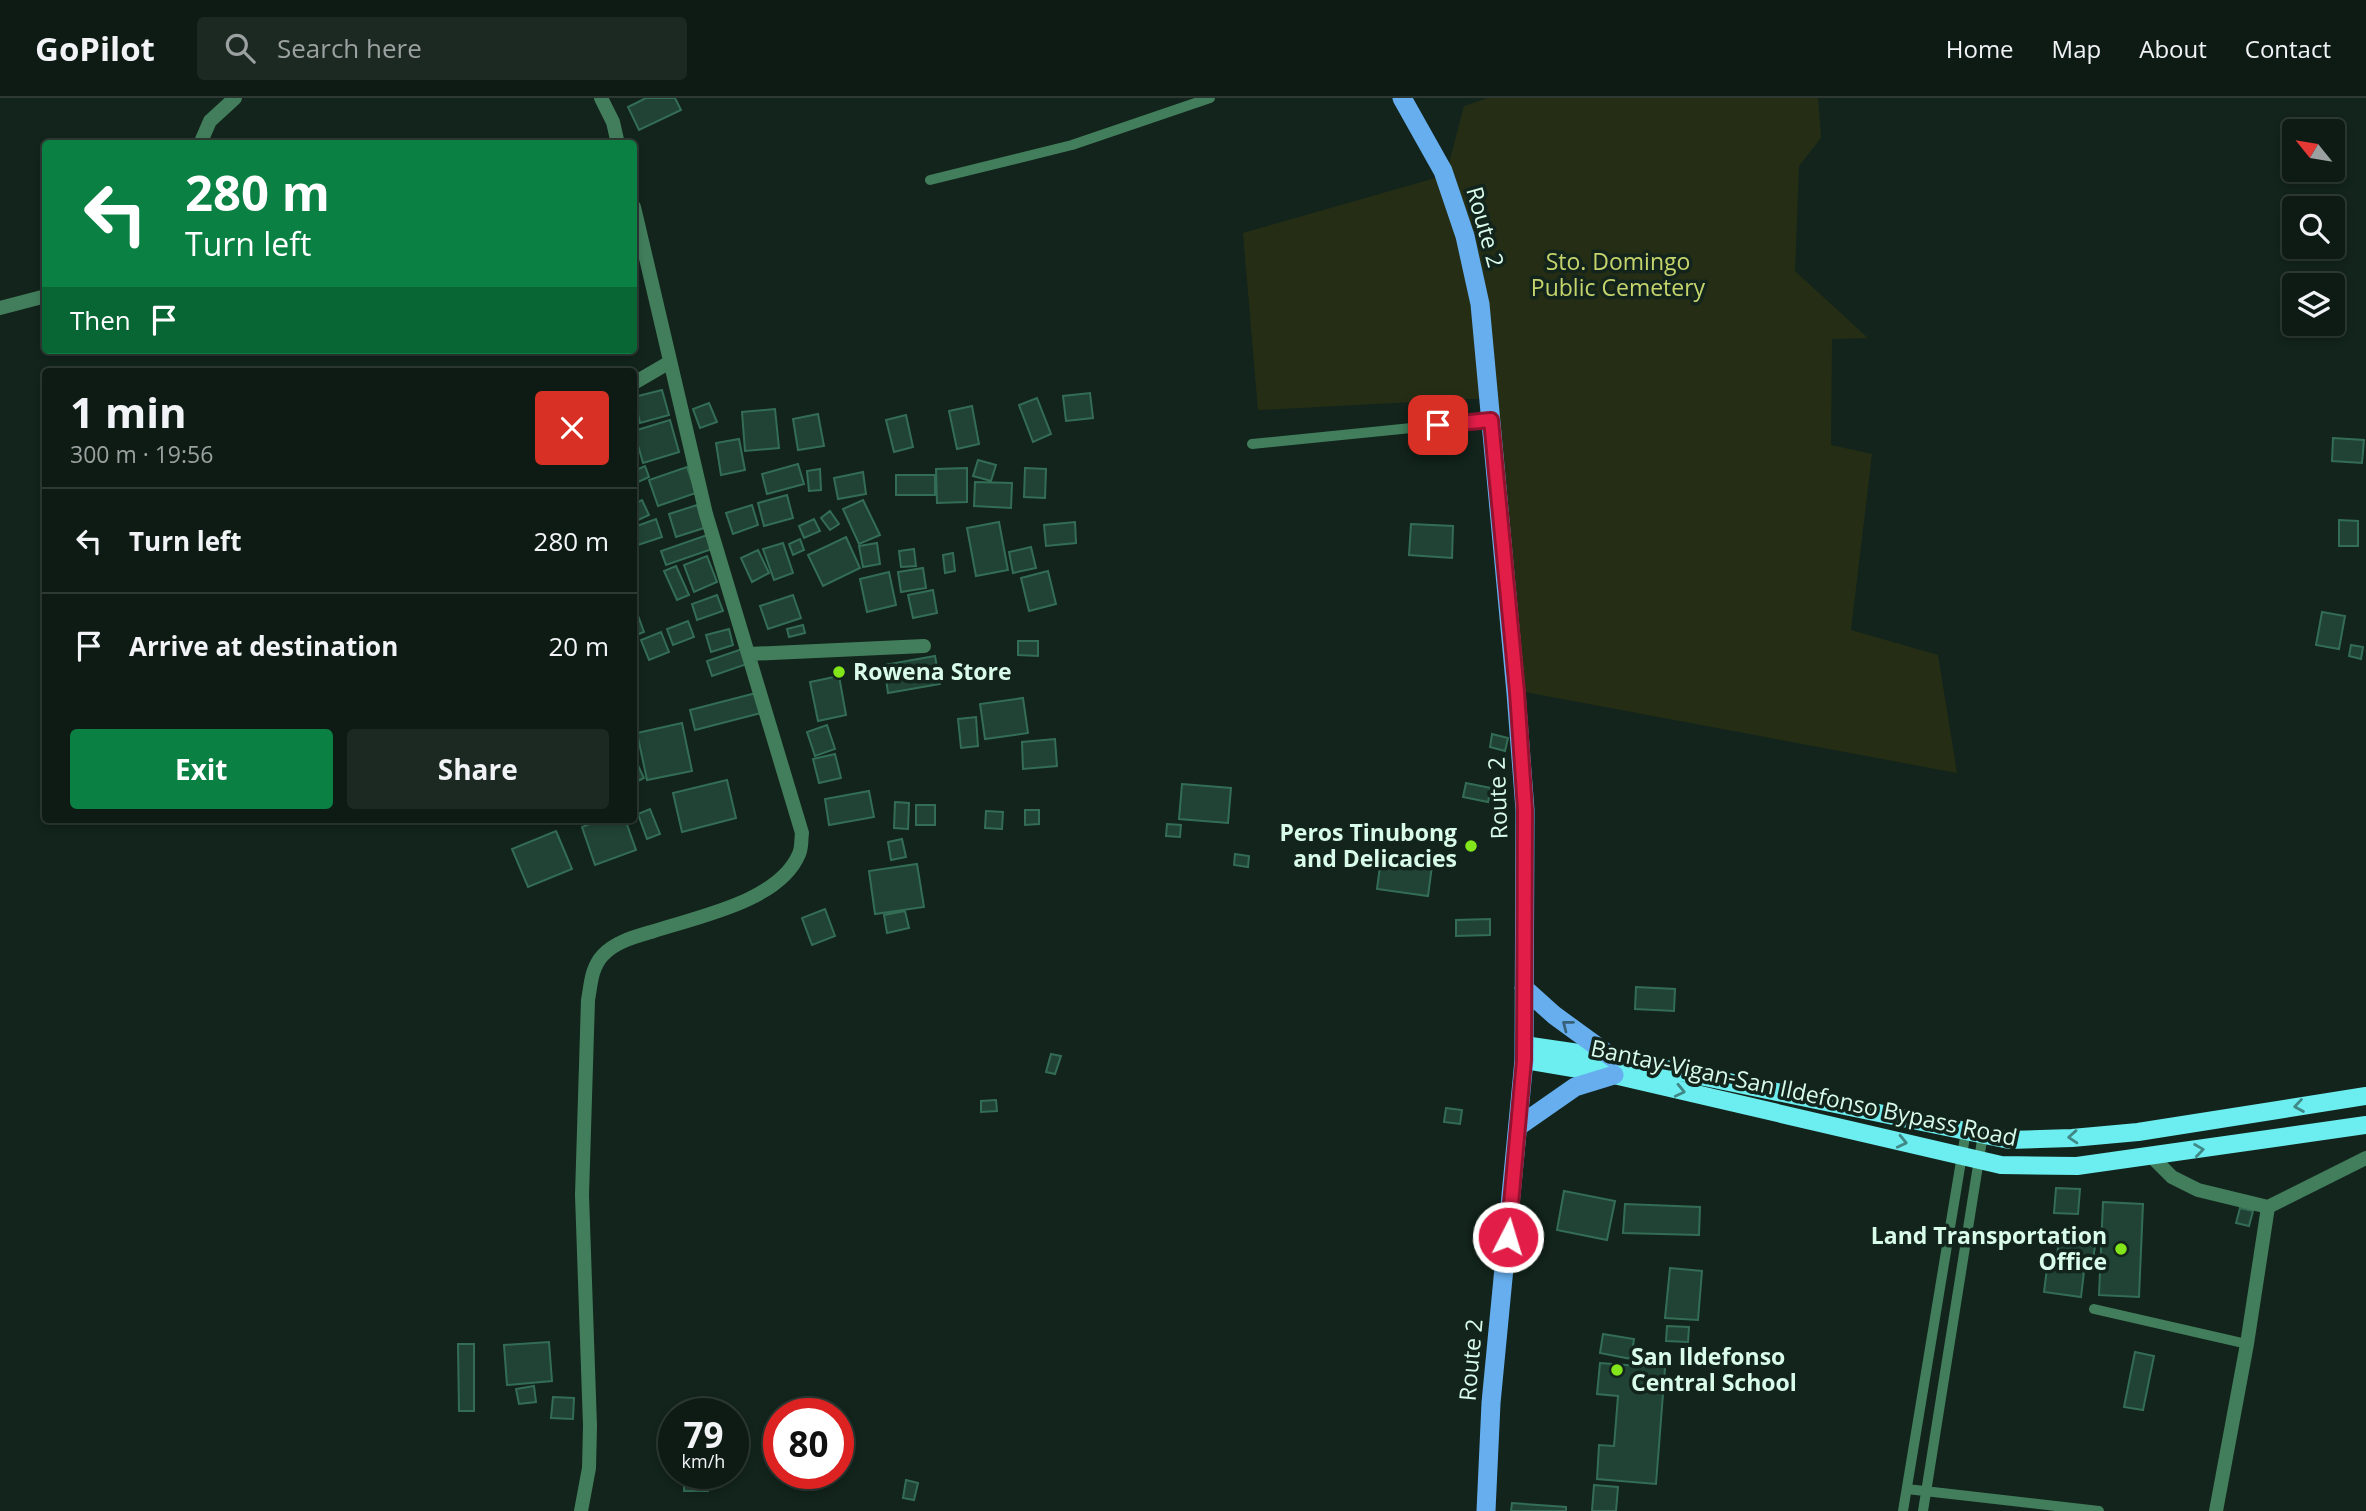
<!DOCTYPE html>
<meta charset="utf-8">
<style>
body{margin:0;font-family:"Open Sans",sans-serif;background:#1c2822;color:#f1f3f6;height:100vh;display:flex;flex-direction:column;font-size:26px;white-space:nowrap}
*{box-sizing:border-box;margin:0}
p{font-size:23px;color:#9ba1a0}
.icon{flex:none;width:38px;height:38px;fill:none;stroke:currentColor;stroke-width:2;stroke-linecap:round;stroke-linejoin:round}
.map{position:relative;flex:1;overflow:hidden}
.sheet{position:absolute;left:42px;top:270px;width:595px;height:455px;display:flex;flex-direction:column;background:#0e1b15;border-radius:7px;box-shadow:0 4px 10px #0003,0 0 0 2px #2e3934}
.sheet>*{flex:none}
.guide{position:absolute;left:42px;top:42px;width:595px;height:214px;border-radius:7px;box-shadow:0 4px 10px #0003,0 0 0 2px #2e3934;background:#0b8043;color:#fff;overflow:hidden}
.needle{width:46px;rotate:300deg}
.buttons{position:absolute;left:2282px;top:21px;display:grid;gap:14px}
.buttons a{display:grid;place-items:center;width:63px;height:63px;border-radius:7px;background:#0e1b15;box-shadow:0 4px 10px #0003,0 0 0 2px #2e3934;font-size:35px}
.speed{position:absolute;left:658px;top:1300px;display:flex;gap:14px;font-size:35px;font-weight:700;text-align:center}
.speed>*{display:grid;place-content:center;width:91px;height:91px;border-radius:50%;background:#0e1b15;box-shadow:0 4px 10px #0003,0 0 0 2px #2e3934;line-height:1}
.speed small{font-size:18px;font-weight:400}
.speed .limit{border:10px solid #d22;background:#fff;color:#111}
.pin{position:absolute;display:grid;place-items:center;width:60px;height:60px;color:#fff;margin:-30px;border-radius:14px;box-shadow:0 4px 10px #0006}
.me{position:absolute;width:77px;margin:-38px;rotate:5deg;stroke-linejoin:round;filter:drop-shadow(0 0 5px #0008)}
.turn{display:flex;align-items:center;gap:24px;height:147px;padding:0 28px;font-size:32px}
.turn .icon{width:91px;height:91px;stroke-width:2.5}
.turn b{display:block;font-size:49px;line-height:60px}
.then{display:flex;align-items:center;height:66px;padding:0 28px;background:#0003;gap:14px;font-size:26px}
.round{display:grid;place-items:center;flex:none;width:74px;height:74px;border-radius:7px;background:#1c2822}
.summary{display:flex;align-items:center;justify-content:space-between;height:119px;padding:0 28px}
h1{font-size:42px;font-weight:700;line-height:52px}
.action{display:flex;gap:14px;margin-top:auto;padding:14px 28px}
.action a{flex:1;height:80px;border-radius:7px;background:#0b8043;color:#fff;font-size:28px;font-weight:700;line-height:80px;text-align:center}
.action a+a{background:#1c2822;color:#f1f3f6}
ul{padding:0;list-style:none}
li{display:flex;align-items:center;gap:21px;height:105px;padding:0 28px;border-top:2px solid #2e3934}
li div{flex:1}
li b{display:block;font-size:26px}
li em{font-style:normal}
header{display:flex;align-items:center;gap:42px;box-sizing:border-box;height:98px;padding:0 35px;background:#0e1b15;border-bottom:2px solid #2e3934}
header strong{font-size:33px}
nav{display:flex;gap:38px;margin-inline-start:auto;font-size:24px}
.search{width:490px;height:63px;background:#1c2822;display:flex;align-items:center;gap:18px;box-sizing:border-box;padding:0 24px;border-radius:7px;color:#9ba1a0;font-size:26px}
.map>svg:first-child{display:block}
</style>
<header>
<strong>GoPilot</strong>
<div class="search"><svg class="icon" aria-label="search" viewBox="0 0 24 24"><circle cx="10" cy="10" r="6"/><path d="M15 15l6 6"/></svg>Search here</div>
<nav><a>Home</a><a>Map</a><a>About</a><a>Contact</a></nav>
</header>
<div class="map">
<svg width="2366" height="1413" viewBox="0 0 2366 1413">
<rect width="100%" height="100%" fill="#12241c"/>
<path fill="#252e15" d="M1488 0H1818L1821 40 1799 68 1795 173 1868 240 1832 241 1831 347 1872 356 1851 532 1938 557 1957 675 1525 594 1491 300 1258 312 1243 135 1446 77 1464 8Z"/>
<path fill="#204335" stroke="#346d55" stroke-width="2" d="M646 0H675L681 12 639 32 628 9Z
M662 292 669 317 640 325 634 299Z
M1090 295 1093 320 1066 323 1063 298Z
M1037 300 1051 336 1033 344 1019 307Z
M709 305 717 324 700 330 693 311Z
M972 308 979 346 957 351 949 313Z
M775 311 779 350 745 353 742 314Z
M818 316 824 348 798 352 793 321Z
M906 317 913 349 894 354 886 322Z
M670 322 679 354 643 365 634 333Z
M2333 340 2364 342 2362 365 2332 363Z
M739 341 745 372 721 377 716 345Z
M978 362 996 367 991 383 973 378Z
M798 366 804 386 767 396 762 376Z
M645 368 649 379 634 386V373Z
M687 369 696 395 658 408 649 382Z
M967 370V404L937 405 936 371Z
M1025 370 1046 371 1045 400 1024 399Z
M820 371 821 392 809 393 807 373Z
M863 374 866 396 838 401 834 380Z
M896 377H935V397H896Z
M975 384 1012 385 1011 410 974 408Z
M787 397 793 420 764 428 758 405Z
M642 402 649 417 634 424V406Z
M863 402 880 437 859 446 843 411Z
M697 407 704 430 676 439 669 416Z
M752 407 758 427 733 436 726 415Z
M830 413 839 426 830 432 821 420Z
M656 421 662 439 635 448 634 429Z
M814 421 820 433 804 440 799 428Z
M2339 422 2358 423V448H2339Z
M999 424 1008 472 976 478 967 430Z
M1075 424 1076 445 1046 448 1044 427Z
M1411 426 1453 428 1452 460 1409 457Z
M710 436 715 450 666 467 661 453Z
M846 439 860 470 823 488 808 457Z
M800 441 804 452 793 457 789 446Z
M783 445 793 475 774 482 763 451Z
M877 445 880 466 863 469 859 448Z
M1031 449 1036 470 1013 475 1009 454Z
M914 451 916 468 901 469 899 453Z
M758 452 769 475 752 484 741 460Z
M953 455 955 473 945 475 943 457Z
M707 458 717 484 694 494 684 467Z
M676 468 689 497 677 502 664 473Z
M923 470 926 490 901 494 898 474Z
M1048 473 1056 506 1029 513 1021 480Z
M889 474 896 507 867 514 860 481Z
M933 492 937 515 913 520 908 497Z
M717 497 723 513 697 522 692 506Z
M793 497 801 520 768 531 760 508Z
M636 512 644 534 634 538V513Z
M2322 514 2345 518 2339 551 2316 547Z
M688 523 694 539 673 547 667 531Z
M803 527 805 535 789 539 787 531Z
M729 531 733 547 711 554 706 537Z
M661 534 669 554 649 562 641 542Z
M1018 543H1038V558L1018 557Z
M2351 547 2363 549 2361 561 2349 558Z
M742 551 747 566 712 578 707 563Z
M935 558 940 586 888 595 884 567Z
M839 578 846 617 818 623 810 584Z
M756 595 761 615 695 632 690 612Z
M1023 600 1028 635 985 641 980 606Z
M976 619 978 648 961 650 958 621Z
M682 625 692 673 647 682 637 635Z
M827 627 835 651 815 658 807 634Z
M1492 636 1508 640 1505 653 1490 649Z
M1055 641 1057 668 1023 671 1022 644Z
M835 656 841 680 819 685 813 661Z
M634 659 644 680 634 685Z
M727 682 736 720 682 734 673 695Z
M1466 685 1491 690 1488 704 1463 699Z
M1182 686 1231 690 1228 725 1179 721Z
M869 693 874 719 829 727 825 701Z
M895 704 909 705 908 731 894 730Z
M916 707H935V727H916Z
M650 711 660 736 647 741 638 716Z
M1025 712H1039V726L1025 727Z
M986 713 1003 714 1002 731 985 730Z
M603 721H625L636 752 595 767 582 729Z
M1167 726 1181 727 1180 739 1166 738Z
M556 733 572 771 528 789 512 751Z
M902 741 906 759 891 762 888 744Z
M1235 756 1249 758 1248 769 1234 767Z
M1381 760 1432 768 1428 798 1377 791Z
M917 766 924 809 875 816 869 773Z
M825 811 835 838 812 847 802 820Z
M905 813 909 830 887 835 884 817Z
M1490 821V837L1456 838V822Z
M1636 889 1675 891 1674 913 1635 911Z
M1051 956 1061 958 1055 976 1046 974Z
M996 1002 997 1013 981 1014V1003Z
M1446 1010 1462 1012 1460 1026 1444 1024Z
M2056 1090 2080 1091 2078 1116 2054 1115Z
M1564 1093 1615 1103 1607 1142 1557 1132Z
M2103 1104 2143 1106 2139 1199 2099 1197Z
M1625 1106 1700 1109 1699 1137 1623 1135Z
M2240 1110 2253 1113 2249 1128 2236 1125Z
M2059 1143 2095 1148 2092 1169 2056 1164Z
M1670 1170 1702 1173 1698 1222 1665 1220Z
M2047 1170 2084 1174 2081 1199 2044 1194Z
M1667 1228 1689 1229 1688 1244 1666 1243Z
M1603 1236 1634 1241 1631 1261 1600 1255Z
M549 1244 552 1283 507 1287 504 1247Z
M458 1246H474V1313H459Z
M2135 1254 2154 1258 2143 1312 2124 1309Z
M1600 1265 1665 1270 1656 1386 1597 1381 1599 1347 1614 1348 1618 1298 1597 1296Z
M534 1288 536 1304 519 1306 516 1291Z
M553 1299 574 1300 573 1321 551 1320Z
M707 1377 708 1393H684V1378Z
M906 1382 918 1385 914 1402 903 1400Z
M1594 1387 1618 1389 1616 1413H1592Z
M1512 1405 1566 1409V1413H1511Z"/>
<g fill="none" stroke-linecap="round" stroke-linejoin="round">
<path stroke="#427e5b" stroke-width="10" d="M930 82 1072 47 1210 0
M1252 346 1491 322
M2094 1211 2247 1246
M1907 1391 2099 1413
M1903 1413 1966 1033
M1923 1413 1983 1036"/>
<path stroke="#427e5b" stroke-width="14" d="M601 0 613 24 618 46
M200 46 210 23 235 0
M0 210 46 198
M634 285 670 264
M749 556 924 548
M2152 1059 2172 1079 2198 1092 2268 1109 2366 1060
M581 1413 589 1370 590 1328 582 1097 588 902C591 886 591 870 603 857 615 844 634 839 651 834 696 819 779 804 799 756 802 750 801 741 802 735L706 416 634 109
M2216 1413 2247 1246 2268 1109"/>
<path stroke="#6cedef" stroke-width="18" d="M1524 947 1613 960 2009 1042 2072 1040 2138 1034 2366 998
M1524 962 1614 977 2001 1067 2077 1068 2366 1027"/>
<path stroke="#66aeee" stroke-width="19" d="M1402 0 1443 73 1465 138 1480 206 1516 595 1525 712 1524 962 1491 1305 1486 1413
M1524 890 1554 917 1613 960
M1519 1028 1575 989 1614 977"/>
</g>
<defs><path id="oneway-chevron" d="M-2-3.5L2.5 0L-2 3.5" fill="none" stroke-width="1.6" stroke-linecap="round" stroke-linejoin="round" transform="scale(1.75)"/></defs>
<use stroke="#38627a" href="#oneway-chevron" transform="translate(1567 927) rotate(-142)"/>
<g stroke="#3f8886">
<use href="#oneway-chevron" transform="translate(1680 993) rotate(13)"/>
<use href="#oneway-chevron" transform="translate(2299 1008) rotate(171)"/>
<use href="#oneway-chevron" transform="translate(2073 1039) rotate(176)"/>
<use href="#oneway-chevron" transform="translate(1902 1044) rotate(13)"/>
<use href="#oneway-chevron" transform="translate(2199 1052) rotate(-8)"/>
</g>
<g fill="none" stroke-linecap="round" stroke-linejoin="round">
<g stroke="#92132f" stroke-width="18">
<path id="route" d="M1438 327 1491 322 1517 594 1525 712 1524 962 1508 1139"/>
</g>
<use href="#route" stroke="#e11d48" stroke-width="12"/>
</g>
<g fill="#83e61a" stroke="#12241c" stroke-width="2.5">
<circle cx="839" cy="574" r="7"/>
<circle cx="1471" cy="748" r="7"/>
<circle cx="2121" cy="1151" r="7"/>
<circle cx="1617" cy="1272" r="7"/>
</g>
<g text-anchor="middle" stroke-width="7" stroke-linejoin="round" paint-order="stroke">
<g font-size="23" fill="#d9fbea" stroke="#12241c">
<text transform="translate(1485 129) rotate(74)" y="8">Route 2</text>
<text transform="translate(1498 700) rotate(-92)" y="8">Route 2</text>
<text transform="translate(1804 995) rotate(12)" y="8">Bantay-Vigan-San Ildefonso Bypass Road</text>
<text transform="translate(1471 1262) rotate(-85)" y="8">Route 2</text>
</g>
<g font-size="23" fill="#c6d46c" stroke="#12241c">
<text x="1618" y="172">Sto. Domingo<tspan x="1618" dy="26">Public Cemetery</tspan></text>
</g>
<g font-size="23" font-weight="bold" fill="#d9fbea" stroke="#12241c" text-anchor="start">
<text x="853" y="582">Rowena Store</text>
<text x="1457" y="743" text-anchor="end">Peros Tinubong<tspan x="1457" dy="26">and Delicacies</tspan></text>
<text x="2107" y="1146" text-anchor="end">Land Transportation<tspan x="2107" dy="26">Office</tspan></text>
<text x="1631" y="1267">San Ildefonso<tspan x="1631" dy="26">Central School</tspan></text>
</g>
</g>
</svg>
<div class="buttons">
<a><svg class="needle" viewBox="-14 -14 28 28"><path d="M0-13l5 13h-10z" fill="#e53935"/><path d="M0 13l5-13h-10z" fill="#9ba1a0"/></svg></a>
<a><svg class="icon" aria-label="search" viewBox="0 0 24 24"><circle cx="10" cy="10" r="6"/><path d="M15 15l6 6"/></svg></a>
<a><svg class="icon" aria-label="layers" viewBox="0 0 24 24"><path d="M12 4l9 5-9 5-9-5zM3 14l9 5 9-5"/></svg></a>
</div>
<div class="speed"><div>79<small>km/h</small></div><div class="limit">80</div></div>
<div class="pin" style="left:1438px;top:327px;background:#d93025"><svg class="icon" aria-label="arrive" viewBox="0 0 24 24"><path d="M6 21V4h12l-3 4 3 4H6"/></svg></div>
<svg class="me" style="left:1508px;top:1139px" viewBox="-20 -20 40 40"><circle r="17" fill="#e11d48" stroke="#fff" stroke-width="3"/><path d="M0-11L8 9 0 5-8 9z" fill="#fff"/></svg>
<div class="guide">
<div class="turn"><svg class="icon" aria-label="left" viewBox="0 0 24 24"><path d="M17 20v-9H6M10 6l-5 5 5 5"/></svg><div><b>280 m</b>Turn left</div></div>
<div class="then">Then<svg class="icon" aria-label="arrive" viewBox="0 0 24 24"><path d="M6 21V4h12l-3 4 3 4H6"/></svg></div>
</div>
<section class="sheet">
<div class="summary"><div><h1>1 min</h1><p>300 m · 19:56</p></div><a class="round" style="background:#d93025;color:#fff"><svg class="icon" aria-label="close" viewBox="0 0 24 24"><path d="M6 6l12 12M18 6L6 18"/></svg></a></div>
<ul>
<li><svg class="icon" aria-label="left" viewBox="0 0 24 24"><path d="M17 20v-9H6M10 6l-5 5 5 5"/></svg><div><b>Turn left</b></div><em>280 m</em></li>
<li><svg class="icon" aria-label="arrive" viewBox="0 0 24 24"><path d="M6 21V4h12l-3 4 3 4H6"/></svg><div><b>Arrive at destination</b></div><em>20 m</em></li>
</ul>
<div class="action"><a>Exit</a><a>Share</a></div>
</section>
</div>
